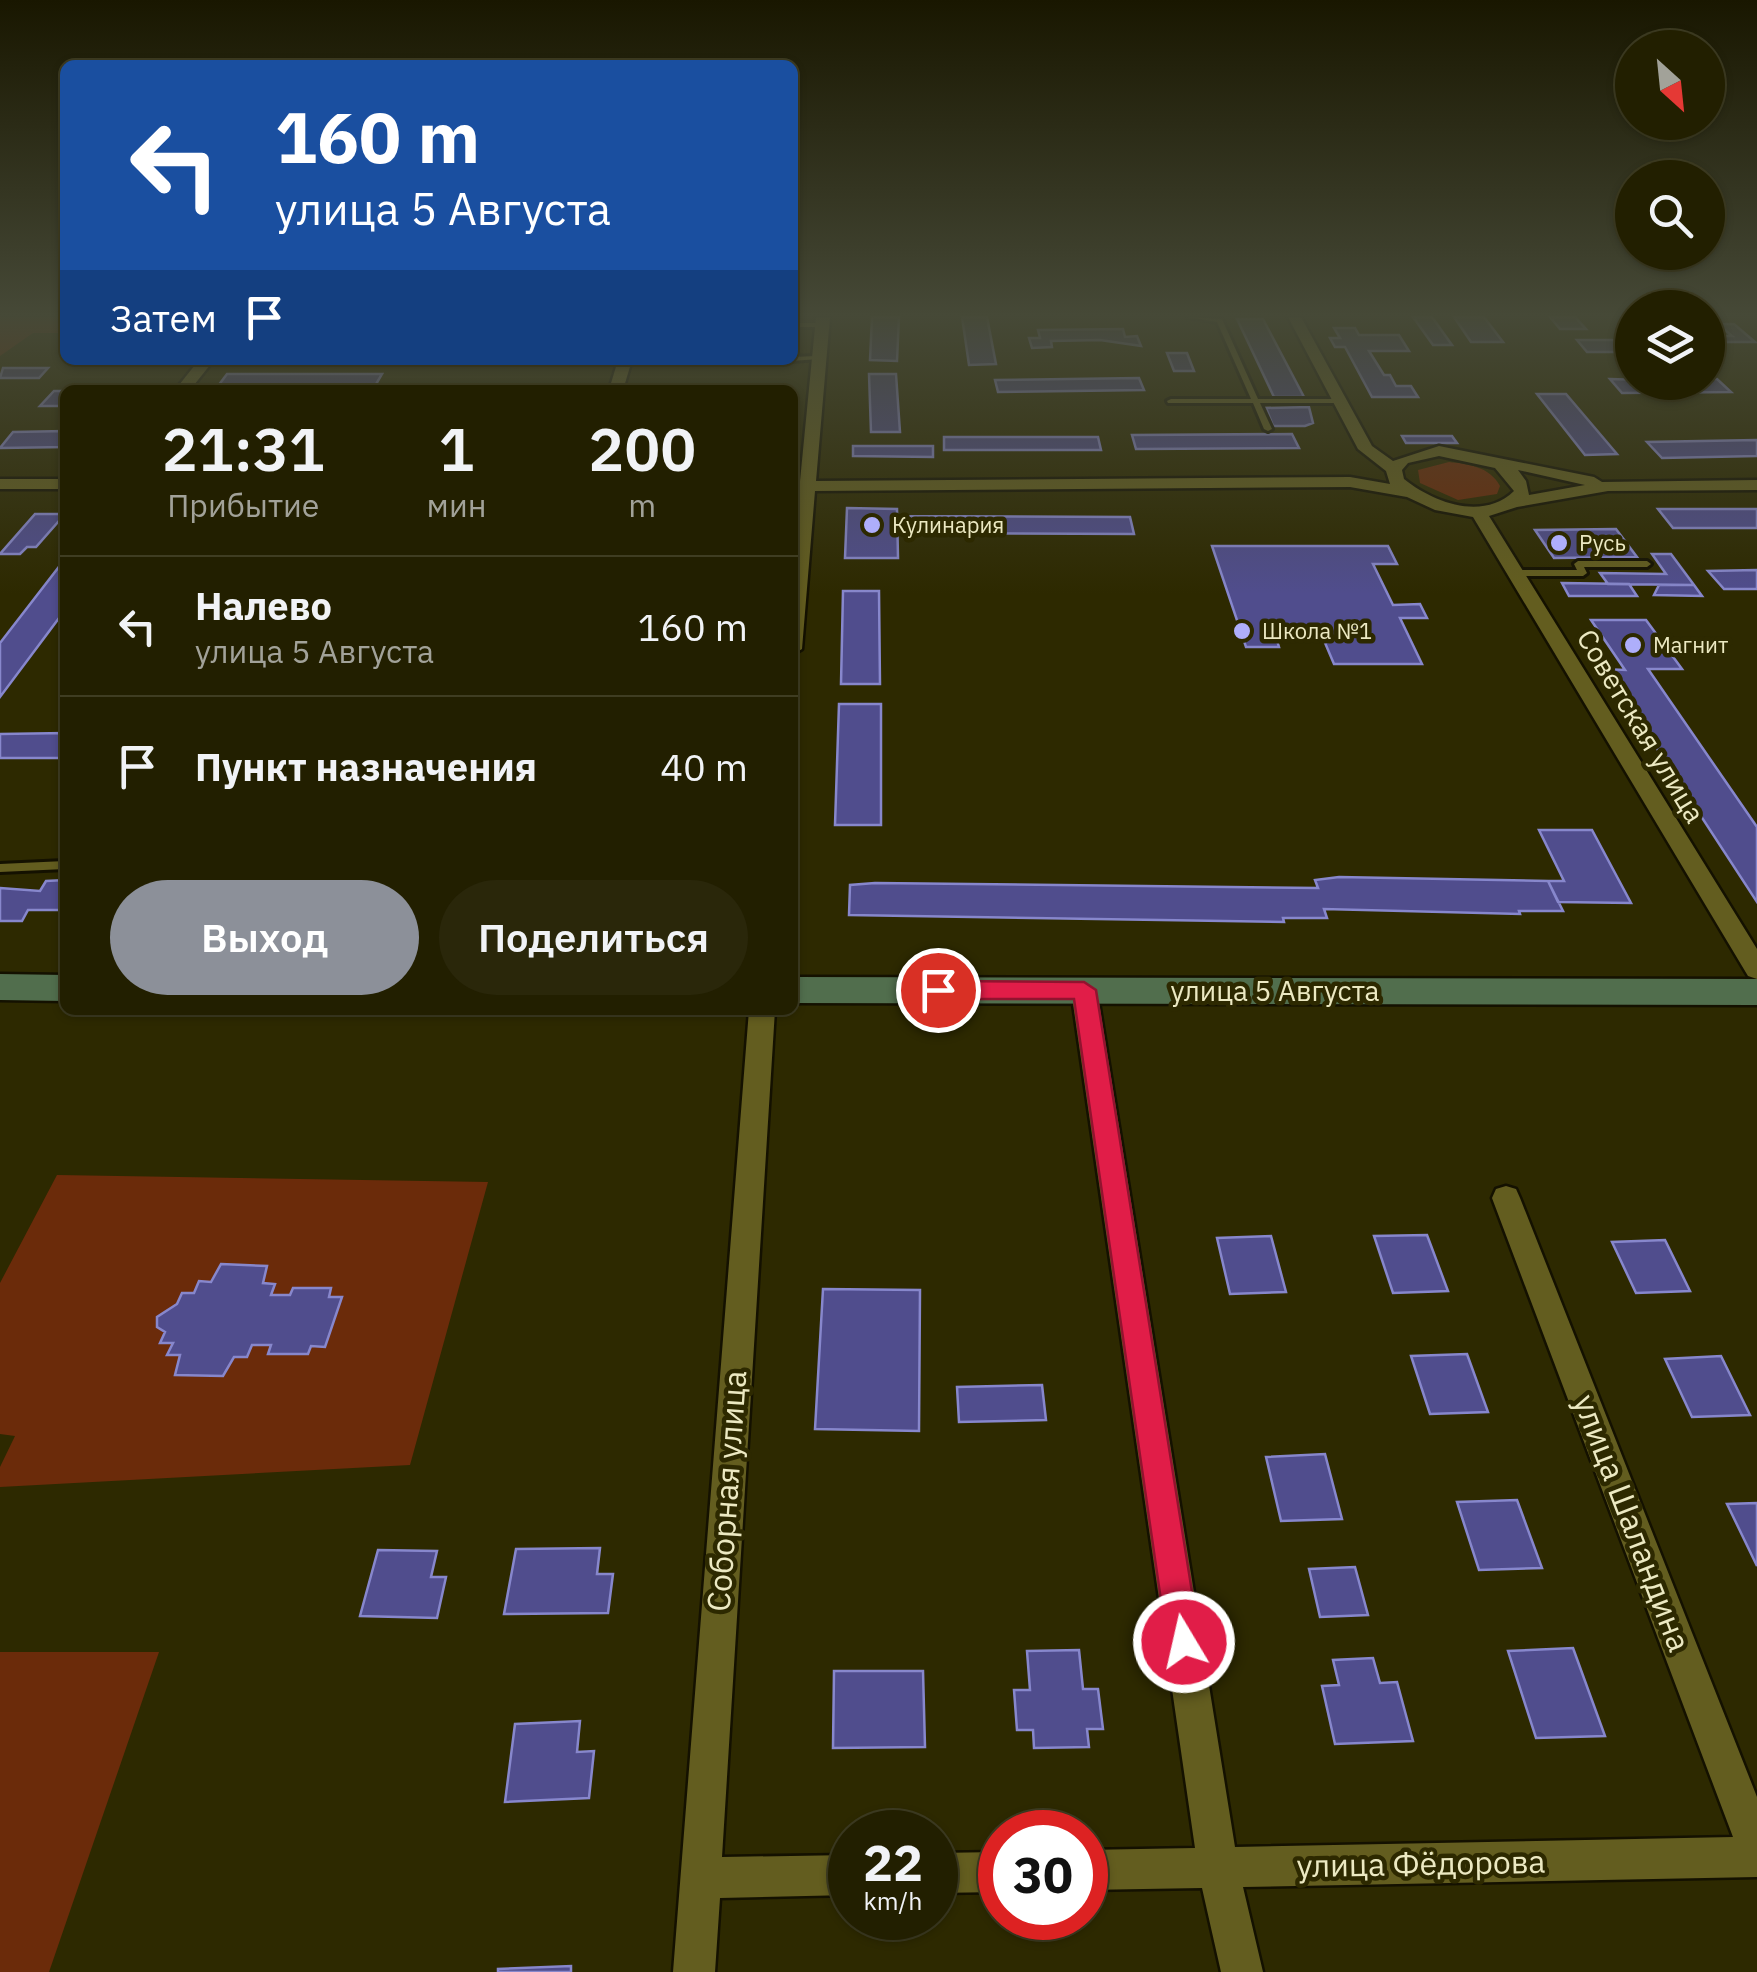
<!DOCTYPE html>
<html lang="ru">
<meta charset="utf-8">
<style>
body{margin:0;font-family:"IBM Plex Sans",sans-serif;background:#2a270a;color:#f1f3f6;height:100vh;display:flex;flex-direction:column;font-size:38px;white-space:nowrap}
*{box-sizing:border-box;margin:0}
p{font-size:32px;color:#a2a299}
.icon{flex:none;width:55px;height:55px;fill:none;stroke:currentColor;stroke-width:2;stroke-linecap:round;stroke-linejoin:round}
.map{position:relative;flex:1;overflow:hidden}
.details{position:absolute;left:60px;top:385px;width:738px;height:630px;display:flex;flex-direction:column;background:#221f00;border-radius:15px;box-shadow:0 2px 8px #0004,0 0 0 2px #3f3d22}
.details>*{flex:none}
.guide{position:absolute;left:60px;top:60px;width:738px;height:305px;border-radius:15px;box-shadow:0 2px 8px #0004,0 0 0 2px #3f3d22;background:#1a4fa0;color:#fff;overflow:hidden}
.needle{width:65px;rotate:153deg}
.controls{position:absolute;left:1615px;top:30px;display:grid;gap:20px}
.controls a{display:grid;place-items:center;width:110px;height:110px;border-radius:50%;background:#221f00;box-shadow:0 2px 8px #0004,0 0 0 2px #3f3d22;font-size:50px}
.speed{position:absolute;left:828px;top:1810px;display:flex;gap:20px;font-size:50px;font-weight:700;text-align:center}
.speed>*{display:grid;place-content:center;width:130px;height:130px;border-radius:50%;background:#221f00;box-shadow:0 2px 8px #0004,0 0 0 2px #3f3d22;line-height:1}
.speed small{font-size:25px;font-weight:400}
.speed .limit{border:15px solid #d22;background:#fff;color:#111}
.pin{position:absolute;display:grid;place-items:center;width:85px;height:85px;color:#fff;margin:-42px;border:5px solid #fff;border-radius:50%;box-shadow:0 2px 10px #0007}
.me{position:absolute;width:110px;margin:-55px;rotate:351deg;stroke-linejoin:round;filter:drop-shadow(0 0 8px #0008)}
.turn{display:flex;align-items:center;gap:35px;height:210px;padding:0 50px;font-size:45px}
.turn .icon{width:130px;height:130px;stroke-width:2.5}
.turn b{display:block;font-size:70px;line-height:85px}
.then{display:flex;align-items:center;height:95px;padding:0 50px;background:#0003;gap:20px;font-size:38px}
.eta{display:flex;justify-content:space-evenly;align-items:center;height:170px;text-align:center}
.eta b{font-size:60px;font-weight:600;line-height:70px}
.cta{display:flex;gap:20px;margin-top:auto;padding:20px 50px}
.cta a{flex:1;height:115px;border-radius:60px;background:#8c9099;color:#fff;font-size:40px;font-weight:600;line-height:115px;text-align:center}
.cta a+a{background:#2a270a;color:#f1f3f6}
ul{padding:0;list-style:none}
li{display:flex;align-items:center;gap:30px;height:140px;padding:0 50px;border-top:2px solid #3f3d22}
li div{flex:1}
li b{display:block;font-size:38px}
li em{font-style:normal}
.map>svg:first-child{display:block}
</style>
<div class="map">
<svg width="1757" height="1972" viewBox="0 0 1757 1972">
<rect width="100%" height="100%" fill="#2d2900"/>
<path fill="#6b2b0a" d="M0 317H65V333H33L0 356Z
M1449 462C1469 464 1490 467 1500 486L1497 494 1458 500 1420 483 1418 470Z
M57 1175 488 1182 410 1465 0 1487V1467L15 1436 0 1434V1283Z
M0 1652H159L49 1972H0Z"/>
<path fill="#504d8d" stroke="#8787cc" stroke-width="2.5" d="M872 317H899L897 361 870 360Z
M962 317H987L996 364 969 365Z
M1413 317H1432L1452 345H1433Z
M1454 317H1484L1503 342H1471Z
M1550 317H1575L1586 329H1560Z
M1237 319H1263L1304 397H1274Z
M1718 324H1734L1755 342H1724L1718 336H1732Z
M1334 328H1355L1359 335H1399L1409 351H1369L1384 375H1390L1396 386H1411L1418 397H1372L1345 347H1335L1330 338H1340Z
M1123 329 1125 337 1137 336 1141 346 1100 340 1051 341 1052 347 1032 348 1029 338H1040L1038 330Z
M1577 340H1632V352H1587Z
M1167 353H1187L1194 371H1174Z
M85 360H176L172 364H81Z
M3 368H48L39 378H0Z
M227 374H382L375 386H218Z
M869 374H896L900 432H871Z
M1139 378 1144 390 998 392 995 380Z
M1610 379 1708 382V379H1717L1731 392 1622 393Z
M54 391H65V406H40Z
M1537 394H1566L1617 454 1585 455Z
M1309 407 1313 423 1305 426H1273L1266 408Z
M65 431V447L0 448 13 432Z
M1292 434 1299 448 1136 449 1132 435Z
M1402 436H1452L1457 443H1406Z
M944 437H1098L1101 450H944Z
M1757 440V456L1662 458 1647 442Z
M853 446H933V457L853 456Z
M847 508 897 509 898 558H845Z
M1658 509H1757V528H1673Z
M35 514H65L36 547H27L20 554H0Z
M897 516 1130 517 1134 534 897 533Z
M1616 529 1637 557 1554 558 1535 530Z
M1212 546H1388L1397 564H1373L1393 605 1420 604 1427 618H1400L1422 664H1334L1320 631H1274L1279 647H1246Z
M1652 554H1671L1694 585 1608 584 1600 573 1666 574Z
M65 559V610L0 697V643Z
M1757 570V589H1724L1708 571Z
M1562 583 1629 584 1637 596H1569Z
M1659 585H1694L1702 596 1654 595Z
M843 591H879L880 684H841Z
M1591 620H1646L1682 669H1648L1757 827V902L1605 669 1625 670Z
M839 704H881V825H835Z
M65 733 60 758H0V734Z
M1539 830H1592L1631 903 1558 902 1548 881H1564Z
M1339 877 1548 881 1563 911H1519L1520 914 1324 909 1327 918H1283L1284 922 849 915 850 885 875 883 1318 888 1315 880Z
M65 880V910H28L22 921H0V888L40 891 46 881Z
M1427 1235 1448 1291 1393 1293 1374 1236Z
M1271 1236 1286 1292 1230 1294 1217 1238Z
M1665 1240 1690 1291 1636 1293 1612 1242Z
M221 1264 267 1266 263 1283 275 1284 271 1295H290L293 1288H331L329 1297H342L325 1347 311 1346 308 1354H268L271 1345H252L247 1357H234L223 1376 175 1375 180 1355H167L173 1343H160L165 1332 157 1327V1317L177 1304 182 1293H194L199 1281 211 1282Z
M823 1289 920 1290 919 1431 815 1429Z
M1467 1354 1488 1412 1430 1414 1411 1356Z
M1721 1356 1750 1415 1692 1417 1665 1359Z
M1042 1385 1046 1420 959 1422 957 1387Z
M1325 1454 1342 1519 1281 1521 1266 1457Z
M1517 1500 1542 1568 1479 1570 1457 1502Z
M1757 1503V1566L1727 1504Z
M600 1548 597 1574H613L608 1613 504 1614 516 1549Z
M378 1550 437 1551 431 1577H446L437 1618 360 1616Z
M1355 1567 1368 1615 1320 1617 1309 1569Z
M1573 1648 1605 1736 1536 1738 1508 1651Z
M1079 1650 1083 1689H1098L1103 1729H1087L1089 1747 1034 1748 1033 1730H1017L1014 1690H1030L1027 1651Z
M1373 1658 1380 1683 1397 1682 1413 1741 1335 1744 1322 1686 1339 1685 1333 1660Z
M834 1671H923L925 1747 833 1748Z
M580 1721 577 1752 594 1751 589 1798 505 1802 515 1724Z
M571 1966V1972H498V1969Z"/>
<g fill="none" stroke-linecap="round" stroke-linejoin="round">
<g stroke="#141100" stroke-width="6">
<path id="lane" d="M1187 317 1222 319 1258 399H1340L1344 401 1340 403H1260L1272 429 1268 431 1264 429 1253 403H1168L1167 401 1171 399H1251L1217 322Z
M792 323H821L824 325 821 327H792Z
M817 356 821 358 819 359 792 361 789 360H792V357Z
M1578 561H1647L1651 564 1647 567H1584L1587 573 1583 576H1516L1512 573 1516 570H1577L1574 564Z
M65 861V869L0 872V864Z"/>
</g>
<g stroke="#141100" stroke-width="5">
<path id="street" d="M816 317H830L816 481 1350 477 1390 484 1386 471 1358 449 1288 317H1301L1372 446 1393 461 1439 446 1594 477 1602 482 1757 480V490L1608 491 1517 507 1489 516 1757 949V979L1748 976 1473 517 1435 510 1407 497 1350 487 815 491 802 649 792 655V550L799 491H792V481H800ZM1439 456 1495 468 1514 491C1483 521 1434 503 1404 479L1402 470 1408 463ZM1518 470 1585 485 1529 495 1526 481Z
M199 360H214L190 390H175Z
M618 360H632L623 390H609Z
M0 479H65V489H0Z
M1084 981 1097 990 1235 1847 1733 1837 1492 1198 1496 1189 1506 1186 1516 1189 1520 1198 1757 1797V1877L1243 1887 1263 1972H1221L1202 1888 1085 1890V1850L1195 1848 1071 990Z
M749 1010H775L722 1857 850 1855V1895L720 1898 715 1972H673Z
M1000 1852V1892L935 1893V1853Z"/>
</g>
<g stroke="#141100" stroke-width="5">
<path id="secondary" d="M0 974 65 975V1001L0 1000Z
M792 977 1757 979V1005L792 1003Z"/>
</g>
<use href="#lane" fill="#635d1f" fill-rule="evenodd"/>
<use href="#street" fill="#635d1f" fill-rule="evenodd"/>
<use href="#secondary" fill="#516e4d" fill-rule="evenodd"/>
</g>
<linearGradient id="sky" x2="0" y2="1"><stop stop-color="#191700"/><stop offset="0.53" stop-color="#464937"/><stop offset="1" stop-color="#464937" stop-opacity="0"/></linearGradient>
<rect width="1757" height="594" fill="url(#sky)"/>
<path fill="#e11d48" stroke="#92132f" stroke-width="2.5" d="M938 981 1084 982 1096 990 1200 1642 1195 1653 1184 1658 1172 1653 1167 1642 1074 999H938L927 990Z"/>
<g fill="#aeaefb" stroke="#2d2900" stroke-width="4">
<circle cx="872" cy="525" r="10"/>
<circle cx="1559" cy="543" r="10"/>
<circle cx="1242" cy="631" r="10"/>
<circle cx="1633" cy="645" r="10"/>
</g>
<g text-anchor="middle" stroke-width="9" stroke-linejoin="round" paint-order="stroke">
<g font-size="22" fill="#ece9c2" stroke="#2d2900" text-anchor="start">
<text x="892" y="533">Кулинария</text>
<text x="1579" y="551">Русь</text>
<text x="1262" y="639">Школа №1</text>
<text x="1653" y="653">Магнит</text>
</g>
<g font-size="28" fill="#ece9c2" stroke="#2d2900">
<text transform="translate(1641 726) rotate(59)" y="10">Советская улица</text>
<text x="1275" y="1001">улица 5 Августа</text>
</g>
<g font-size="32" fill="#ece9c2" stroke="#2d2900">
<text transform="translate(727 1491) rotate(-86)" y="11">Соборная улица</text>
<text transform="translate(1632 1523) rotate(69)" y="11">улица Шаландина</text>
<text transform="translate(1421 1864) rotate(-1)" y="11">улица Фёдорова</text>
</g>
</g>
</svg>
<div class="controls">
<a><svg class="needle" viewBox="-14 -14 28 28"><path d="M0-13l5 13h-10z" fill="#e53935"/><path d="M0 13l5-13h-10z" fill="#a2a299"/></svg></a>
<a><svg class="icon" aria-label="search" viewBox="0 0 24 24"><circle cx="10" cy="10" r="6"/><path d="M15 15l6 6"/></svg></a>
<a><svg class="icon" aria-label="layers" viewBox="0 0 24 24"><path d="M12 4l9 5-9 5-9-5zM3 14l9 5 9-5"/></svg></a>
</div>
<div class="speed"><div>22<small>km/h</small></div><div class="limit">30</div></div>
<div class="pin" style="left:938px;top:990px;background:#d93025"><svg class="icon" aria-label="arrive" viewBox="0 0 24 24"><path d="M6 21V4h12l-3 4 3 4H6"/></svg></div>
<svg class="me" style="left:1184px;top:1642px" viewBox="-20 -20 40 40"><circle r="17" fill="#e11d48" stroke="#fff" stroke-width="3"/><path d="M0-11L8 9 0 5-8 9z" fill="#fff"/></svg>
<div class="guide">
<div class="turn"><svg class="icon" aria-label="left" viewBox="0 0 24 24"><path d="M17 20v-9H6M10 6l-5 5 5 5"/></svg><div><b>160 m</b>улица 5 Августа</div></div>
<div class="then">Затем<svg class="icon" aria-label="arrive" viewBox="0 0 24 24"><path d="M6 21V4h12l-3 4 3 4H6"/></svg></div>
</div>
<section class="details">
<div class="eta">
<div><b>21:31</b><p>Прибытие</p></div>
<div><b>1</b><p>мин</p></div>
<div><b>200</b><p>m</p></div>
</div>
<ul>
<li><svg class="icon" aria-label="left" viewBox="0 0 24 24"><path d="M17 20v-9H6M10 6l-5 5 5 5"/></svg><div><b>Налево</b><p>улица 5 Августа</p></div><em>160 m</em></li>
<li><svg class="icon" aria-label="arrive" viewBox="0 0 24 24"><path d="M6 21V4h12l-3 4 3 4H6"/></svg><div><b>Пункт назначения</b></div><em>40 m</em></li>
</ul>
<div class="cta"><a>Выход</a><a>Поделиться</a></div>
</section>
</div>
